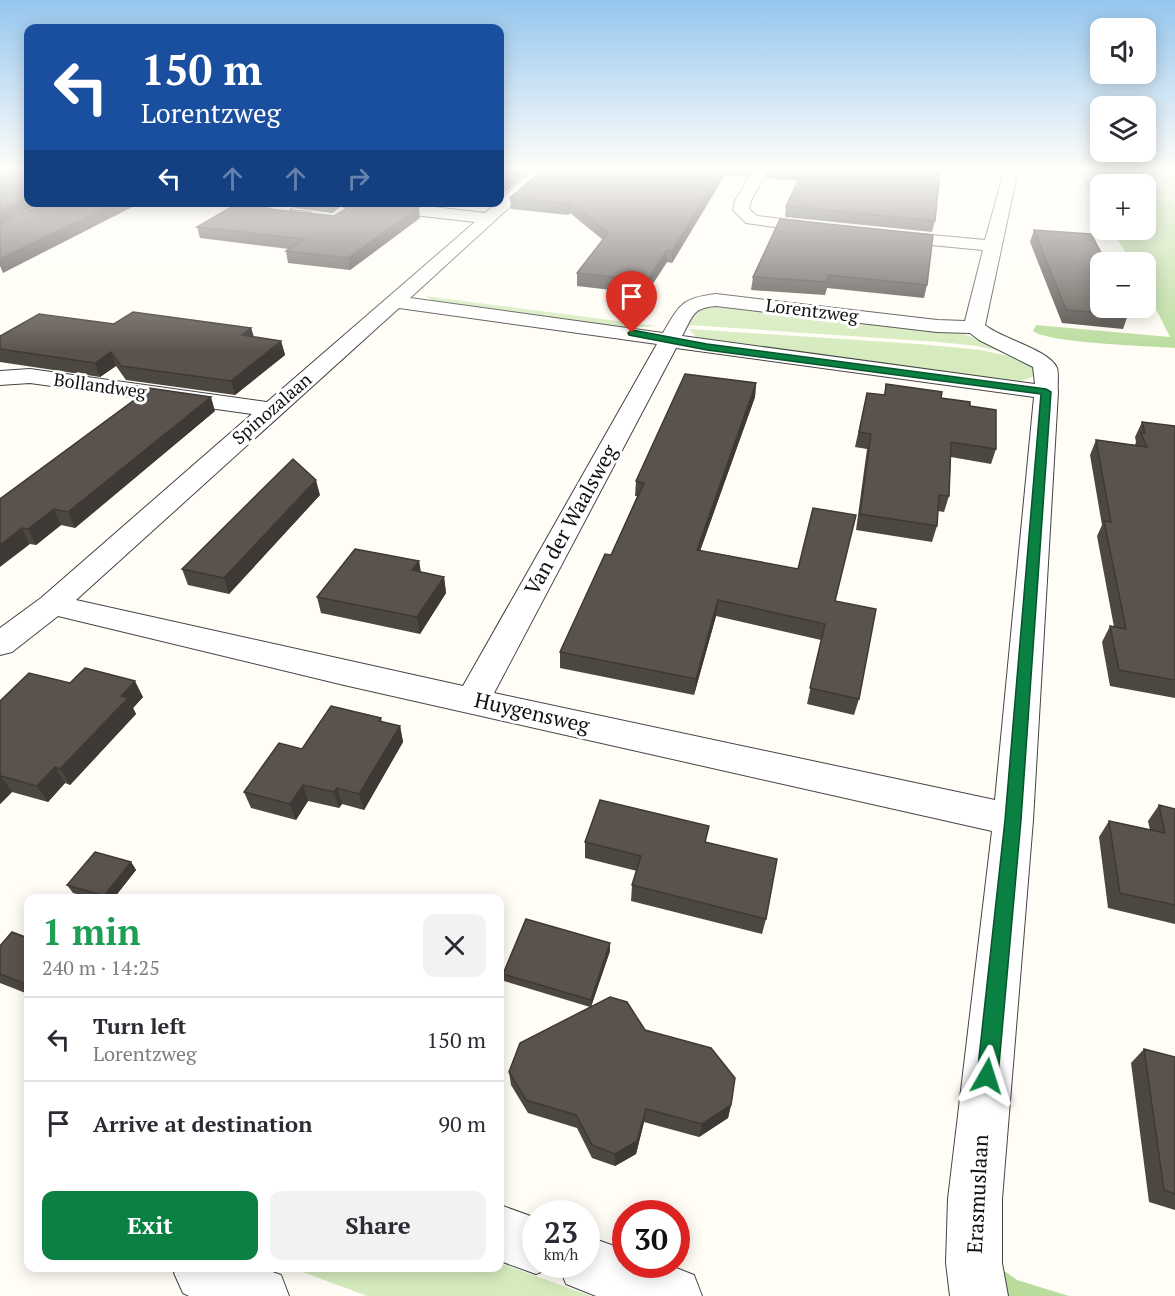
<!DOCTYPE html>
<meta charset="utf-8">
<style>
body{margin:0;font-family:"PT Serif",serif;background:#f2f2f3;color:#2b2b33;height:100vh;display:flex;flex-direction:column;font-size:22px;white-space:nowrap}
*{box-sizing:border-box;margin:0}
p{font-size:20px;color:#7c7c81}
.icon{flex:none;width:33px;height:33px;fill:none;stroke:currentColor;stroke-width:2;stroke-linecap:round;stroke-linejoin:round}
.map{position:relative;flex:1;overflow:hidden}
.details{position:absolute;left:24px;top:894px;width:480px;height:378px;display:flex;flex-direction:column;background:#fff;border-radius:12px;box-shadow:0 3px 15px #0003}
.details>*{flex:none}
.hud{position:absolute;left:24px;top:24px;width:480px;height:183px;border-radius:12px;box-shadow:0 3px 15px #0003;background:#1a4fa0;color:#fff;overflow:hidden}
.fabs{position:absolute;left:1090px;top:18px;display:grid;gap:12px}
.fabs a{display:grid;place-items:center;width:66px;height:66px;border-radius:12px;background:#fff;box-shadow:0 3px 15px #0003;font-size:30px}
.speed{position:absolute;left:522px;top:1200px;display:flex;gap:12px;font-size:30px;font-weight:700;text-align:center}
.speed>*{display:grid;place-content:center;width:78px;height:78px;border-radius:50%;background:#fff;box-shadow:0 3px 15px #0003;line-height:1}
.speed small{font-size:15px;font-weight:400}
.speed .limit{border:9px solid #d22;background:#fff;color:#111}
.pin{position:absolute;display:grid;place-items:center;width:51px;height:51px;color:#fff;margin:-62px -26px;border-radius:50% 50% 50% 0;rotate:-45deg;box-shadow:0 0 6px #0007}
.pin .icon{rotate:45deg}
.me{position:absolute;width:66px;margin:-33px;rotate:6deg;stroke-linejoin:round;filter:drop-shadow(0 0 4px #0008)}
.turn{display:flex;align-items:center;gap:21px;height:126px;padding:0 18px;font-size:27px}
.turn .icon{width:78px;height:78px;stroke-width:2.5}
.turn b{display:block;font-size:42px;line-height:51px}
.lanes{display:flex;align-items:center;height:57px;padding:0 18px;background:#0003;justify-content:center;gap:30px;direction:ltr}
.lanes .off{opacity:.35}
.round{display:grid;place-items:center;flex:none;width:63px;height:63px;border-radius:12px;background:#f2f2f3}
.headline{display:flex;align-items:center;justify-content:space-between;height:102px;padding:0 18px}
h1{font-size:36px;font-weight:600;line-height:45px;color:#1e9e55}
.action{display:flex;gap:12px;margin-top:auto;padding:12px 18px}
.action a{flex:1;height:69px;border-radius:12px;background:#0b8043;color:#fff;font-size:24px;font-weight:600;line-height:69px;text-align:center}
.action a+a{background:#f2f2f3;color:#2b2b33}
ul{padding:0;list-style:none}
li{display:flex;align-items:center;gap:18px;height:84px;padding:0 18px;border-top:2px solid #e1e1e2}
li div{flex:1}
li b{display:block;font-size:22px}
li em{font-style:normal}
.map>svg:first-child{display:block}
</style>
<div class="map">
<svg width="1175" height="1296" viewBox="0 0 1175 1296">
<rect width="100%" height="100%" fill="#fffdf5"/>
<path fill="#d5ebbd" d="M1101 171H1175V203L1146 199V184H1111Z
M425 296 656 326 627 328 439 304Z
M708 305 960 332 1009 353 977 346 939 342 689 325 697 310Z
M689 329 918 344 981 350 1016 358 1031 366 1035 373 1032 377 1018 382 705 341 696 337Z
M500 1263 591 1296H367L292 1268H500Z"/>
<path fill="#b9dc9c" d="M1078 171H1101L1111 184H1101V211Z
M1146 199 1175 203V348C1149 346 1048 343 1033 331L1036 325 1170 337 1146 289V262H1131L1112 230H1146Z
M1003 1270 1017 1280 1069 1296H1004Z"/>
<g fill="none" stroke-linecap="round" stroke-linejoin="round">
<g stroke="#444" stroke-width="2">
<path id="minor" d="M533 171H549L410 298 663 333C680 304 682 298 716 294L937 320 965 321 983 250 889 241 883 240 880 236 883 232 889 231 985 240 1002 179 996 171H1011L1016 179 985 325C1002 339 1050 350 1057 368 1059 375 1057 385 1058 392L1033 820 1002 1199V1263L1008 1296H950L946 1263 948 1199 992 831 344 685 58 616 12 652 0 655V628L41 598 252 414 30 383 0 385V371L30 369 267 402 475 222 344 207 336 202H391L485 213ZM716 306 937 332 970 333 979 340 1033 367 1035 384 682 336C693 316 692 308 716 306ZM399 308 657 344 463 686 76 600ZM676 348 1034 397 995 800 494 693Z
M753 171H767L751 201 749 209 757 216 823 224 829 225 831 229 829 233 823 234 746 223 733 210 735 201Z
M279 202H299L289 210 309 212 317 217 309 222 266 216 264 213Z
M500 1205 536 1218V1264L556 1266 536 1274 500 1261Z
M586 1236 626 1250V1264H666L694 1275 702 1296H596L566 1284 558 1264H586Z
M177 1268H261L281 1275 289 1296H189L183 1293 174 1273Z"/>
</g>
<use href="#minor" fill="#fff" fill-rule="evenodd"/>
</g>
<path fill="#4d4742" d="M541 171H751L747 177 725 175 672 263 667 262 646 294 577 286V273L603 240 570 213 568 215 511 209 510 198Z
M767 171H940L935 221 932 232 785 217 786 206 798 181 766 178Z
M240 202H275L267 208 269 209 334 216 420 218 350 270 288 263 286 251 289 249 200 238 197 227Z
M293 202H339L340 207 332 213 295 208Z
M415 202H441L437 205Z
M452 202H494L489 207Z
M780 219 927 285 924 298 827 288 825 295 751 290 753 277Z
M1034 230 1128 315 1123 329 1062 323 1030 242Z
M114 324 251 328 254 337 281 341 285 355 235 395 126 380 116 366 100 377 0 362V336Z
M756 383 755 397 700 551 835 601 859 699 854 715 807 704 821 640 716 616 694 695 560 668V652L611 555 637 496H635L636 481Z
M886 384 970 406 996 449 991 464 951 457 949 496 944 512 938 511 937 526 932 542 856 530 867 449 855 447 867 393 884 395Z
M135 386 215 411 75 528 61 525 36 545 30 544 0 499 139 397Z
M1142 422 1175 426V698L1110 686 1102 642 1110 626 1114 627 1097 536 1102 525 1090 455 1096 440 1135 445 1136 442 1135 437Z
M320 495 229 594 188 585 182 569Z
M419 561 421 572 444 577 446 593 420 634 321 613 317 597Z
M70 683 143 697 133 708 136 714 70 785 65 783 48 802 12 792 0 804V701Z
M381 718 382 722 400 726 403 742 364 810 342 804 339 808 308 801 296 820 251 808 244 792 302 749Z
M1159 805 1175 809V924L1108 908 1099 837 1109 821 1150 830 1148 821Z
M585 842H706L766 919 762 934 631 901 632 885 637 871 585 858Z
M131 862 136 870 114 898H92L73 893 67 885Z
M28 938V994L0 983V946Z
M610 951 591 1006 645 1030 731 1105 728 1118 699 1137 644 1122 636 1154 615 1166 592 1158 577 1128 528 1113 511 1085 509 1072 590 1007 504 981 503 974Z
M1144 1049 1175 1057V1210L1149 1202 1131 1063Z"/>
<path fill="#3f3936" d="M517 171H530L500 197V186Z
M722 171H726L725 175 672 263V251Z
M28 197V202H44L0 224V210Z
M117 202H142L3 273 0 266V259Z
M260 202H275L262 211Z
M331 202H339L340 207 332 213Z
M570 202V213L568 215V204Z
M419 207 420 218 350 270 348 258Z
M667 250V262L646 294 647 281Z
M251 328 255 342 242 335Z
M281 341 285 355 235 395 231 381Z
M111 352 116 366 100 377 95 363Z
M756 383 755 397 695 565 697 550Z
M211 397 215 411 75 528 68 512Z
M316 480 320 495 229 594 224 578Z
M54 509 61 525 36 545 28 529Z
M22 528 30 544 0 567V545Z
M419 561 421 577 412 570Z
M444 577 446 593 420 634 417 617Z
M718 600 716 616 694 695 696 679Z
M135 681 143 697 133 708 136 714 70 785 60 769 121 696Z
M400 726 403 742 364 810 359 794Z
M55 767 65 783 48 802 37 786Z
M0 776H1L12 792 0 804Z
M303 785 308 801 296 820 290 804Z
M337 788 342 804 339 808 334 792Z
M131 862 136 870 114 898H106L104 896Z
M610 943V951L591 1007V1000Z
M731 1105 728 1118 699 1137 702 1124Z
M646 1109 644 1122 636 1154 615 1166V1154Z"/>
<path fill="#5a524d" stroke="#3f3936" stroke-width="1.5" d="M0 171H28V197L0 210Z
M500 171H517L500 186Z
M541 171H722L672 251 667 250 647 281 577 273 608 233 570 202 568 204 510 198Z
M803 171H940L935 221 786 206Z
M48 202H117L0 259V224Z
M240 202H260V204L269 209 334 216 358 202H381L419 207 348 258 286 251 304 239 197 227Z
M780 219 933 235 927 285 829 275 827 282 753 277Z
M1034 230 1091 234 1106 262H1101V308H1125L1128 315 1066 310Z
M133 312 251 328 242 335 281 341 231 381 121 366 111 352 95 363 0 349V336L39 314 114 324Z
M685 374 756 383 697 550 798 569 813 508 856 515 835 601 876 609 859 699 810 688 825 624 718 600 696 679 560 652 605 554 611 555 644 483 636 481Z
M886 384 942 392 941 398 970 402V406L996 410V449L951 442 949 496 939 495 937 526 860 514 871 434 859 432 867 393 885 395Z
M135 386 211 397 68 512 54 509 28 529 22 528 0 545V499L141 395Z
M1142 422 1175 426V680L1119 670 1110 626 1126 629 1104 521 1111 522 1096 440 1147 447 1141 433H1145Z
M293 459 316 480 224 578 182 569Z
M355 549 419 561 412 570 444 577 417 617 317 597Z
M85 668 135 681 121 696 128 698 60 769 55 767 37 786 1 776H0V701L29 673 70 683Z
M331 706 381 718 379 721 400 726 359 794 337 788 334 792 303 785 290 804 244 792 279 743 302 749Z
M600 800 709 826 705 842 777 859 766 919 632 885 641 856 585 842Z
M1159 805 1175 809V905L1120 893 1109 821 1165 833Z
M95 852 131 862 104 896 67 885Z
M526 919 610 943 591 1000 503 974Z
M12 932 28 938V985L0 974V946Z
M610 997 627 1002 645 1030 711 1048 735 1078 731 1105 702 1124 646 1109 637 1141 615 1154 592 1145 576 1115 526 1100 509 1072 520 1043Z
M1144 1049 1175 1057V1194L1164 1190Z"/>
<linearGradient id="sky" x2="0" y2="1"><stop stop-color="#95c6ee"/><stop offset="0.48" stop-color="#fffefa"/><stop offset="1" stop-color="#fffefa" stop-opacity="0"/></linearGradient>
<rect width="1175" height="353" fill="url(#sky)"/>
<path fill="#0b8043" stroke="#07532c" stroke-width="1.5" d="M632 330 707 344 1046 389 1051 392 1021 820 998 1076 995 1084 987 1087 980 1084 977 1076 1005 820 1041 394 707 350 629 335 628 333Z"/>
<g text-anchor="middle" stroke-width="6" stroke-linejoin="round" paint-order="stroke">
<g font-size="18" fill="#111" stroke="#fff">
<text transform="translate(812 311) rotate(7)" y="6">Lorentzweg</text>
<text transform="translate(100 386) rotate(8)" y="6">Bollandweg</text>
<text transform="translate(272 409) rotate(-41)" y="6">Spinozalaan</text>
</g>
<g font-size="21" fill="#111" stroke="#fff">
<text transform="translate(571 520) rotate(-61)" y="7">Van der Waalsweg</text>
<text transform="translate(532 713) rotate(13)" y="7">Huygensweg</text>
<text transform="translate(978 1194) rotate(-87)" y="7">Erasmuslaan</text>
</g>
</g>
</svg>
<div class="fabs">
<a><svg class="icon" aria-label="sound" viewBox="0 0 24 24"><path d="M4 9h4l5-4v14l-5-4H4zM17 9q2 3 0 6"/></svg></a>
<a><svg class="icon" aria-label="layers" viewBox="0 0 24 24"><path d="M12 4l9 5-9 5-9-5zM3 14l9 5 9-5"/></svg></a>
<a>+</a>
<a>−</a>
</div>
<div class="speed"><div>23<small>km/h</small></div><div class="limit">30</div></div>
<div class="pin" style="left:632px;top:333px;background:#d93025"><svg class="icon" aria-label="arrive" viewBox="0 0 24 24"><path d="M6 21V4h12l-3 4 3 4H6"/></svg></div>
<svg class="me" style="left:987px;top:1076px" viewBox="-20 -20 40 40"><path d="M0-17L14 15 0 8-14 15z" fill="#0b8043" stroke="#fff" stroke-width="4"/></svg>
<div class="hud">
<div class="turn"><svg class="icon" aria-label="left" viewBox="0 0 24 24"><path d="M17 20v-9H6M10 6l-5 5 5 5"/></svg><div><b>150 m</b>Lorentzweg</div></div>
<div class="lanes"><svg class="icon" aria-label="left" viewBox="0 0 24 24"><path d="M17 20v-9H6M10 6l-5 5 5 5"/></svg><svg class="icon off" aria-label="ahead" viewBox="0 0 24 24"><path d="M12 20V5M6 11l6-6 6 6"/></svg><svg class="icon off" aria-label="ahead" viewBox="0 0 24 24"><path d="M12 20V5M6 11l6-6 6 6"/></svg><svg class="icon off" aria-label="right" viewBox="0 0 24 24"><path d="M7 20v-9h11M14 6l5 5-5 5"/></svg></div>
</div>
<section class="details">
<div class="headline"><div><h1>1 min</h1><p>240 m · 14:25</p></div><a class="round"><svg class="icon" aria-label="close" viewBox="0 0 24 24"><path d="M6 6l12 12M18 6L6 18"/></svg></a></div>
<ul>
<li><svg class="icon" aria-label="left" viewBox="0 0 24 24"><path d="M17 20v-9H6M10 6l-5 5 5 5"/></svg><div><b>Turn left</b><p>Lorentzweg</p></div><em>150 m</em></li>
<li><svg class="icon" aria-label="arrive" viewBox="0 0 24 24"><path d="M6 21V4h12l-3 4 3 4H6"/></svg><div><b>Arrive at destination</b></div><em>90 m</em></li>
</ul>
<div class="action"><a>Exit</a><a>Share</a></div>
</section>
</div>
